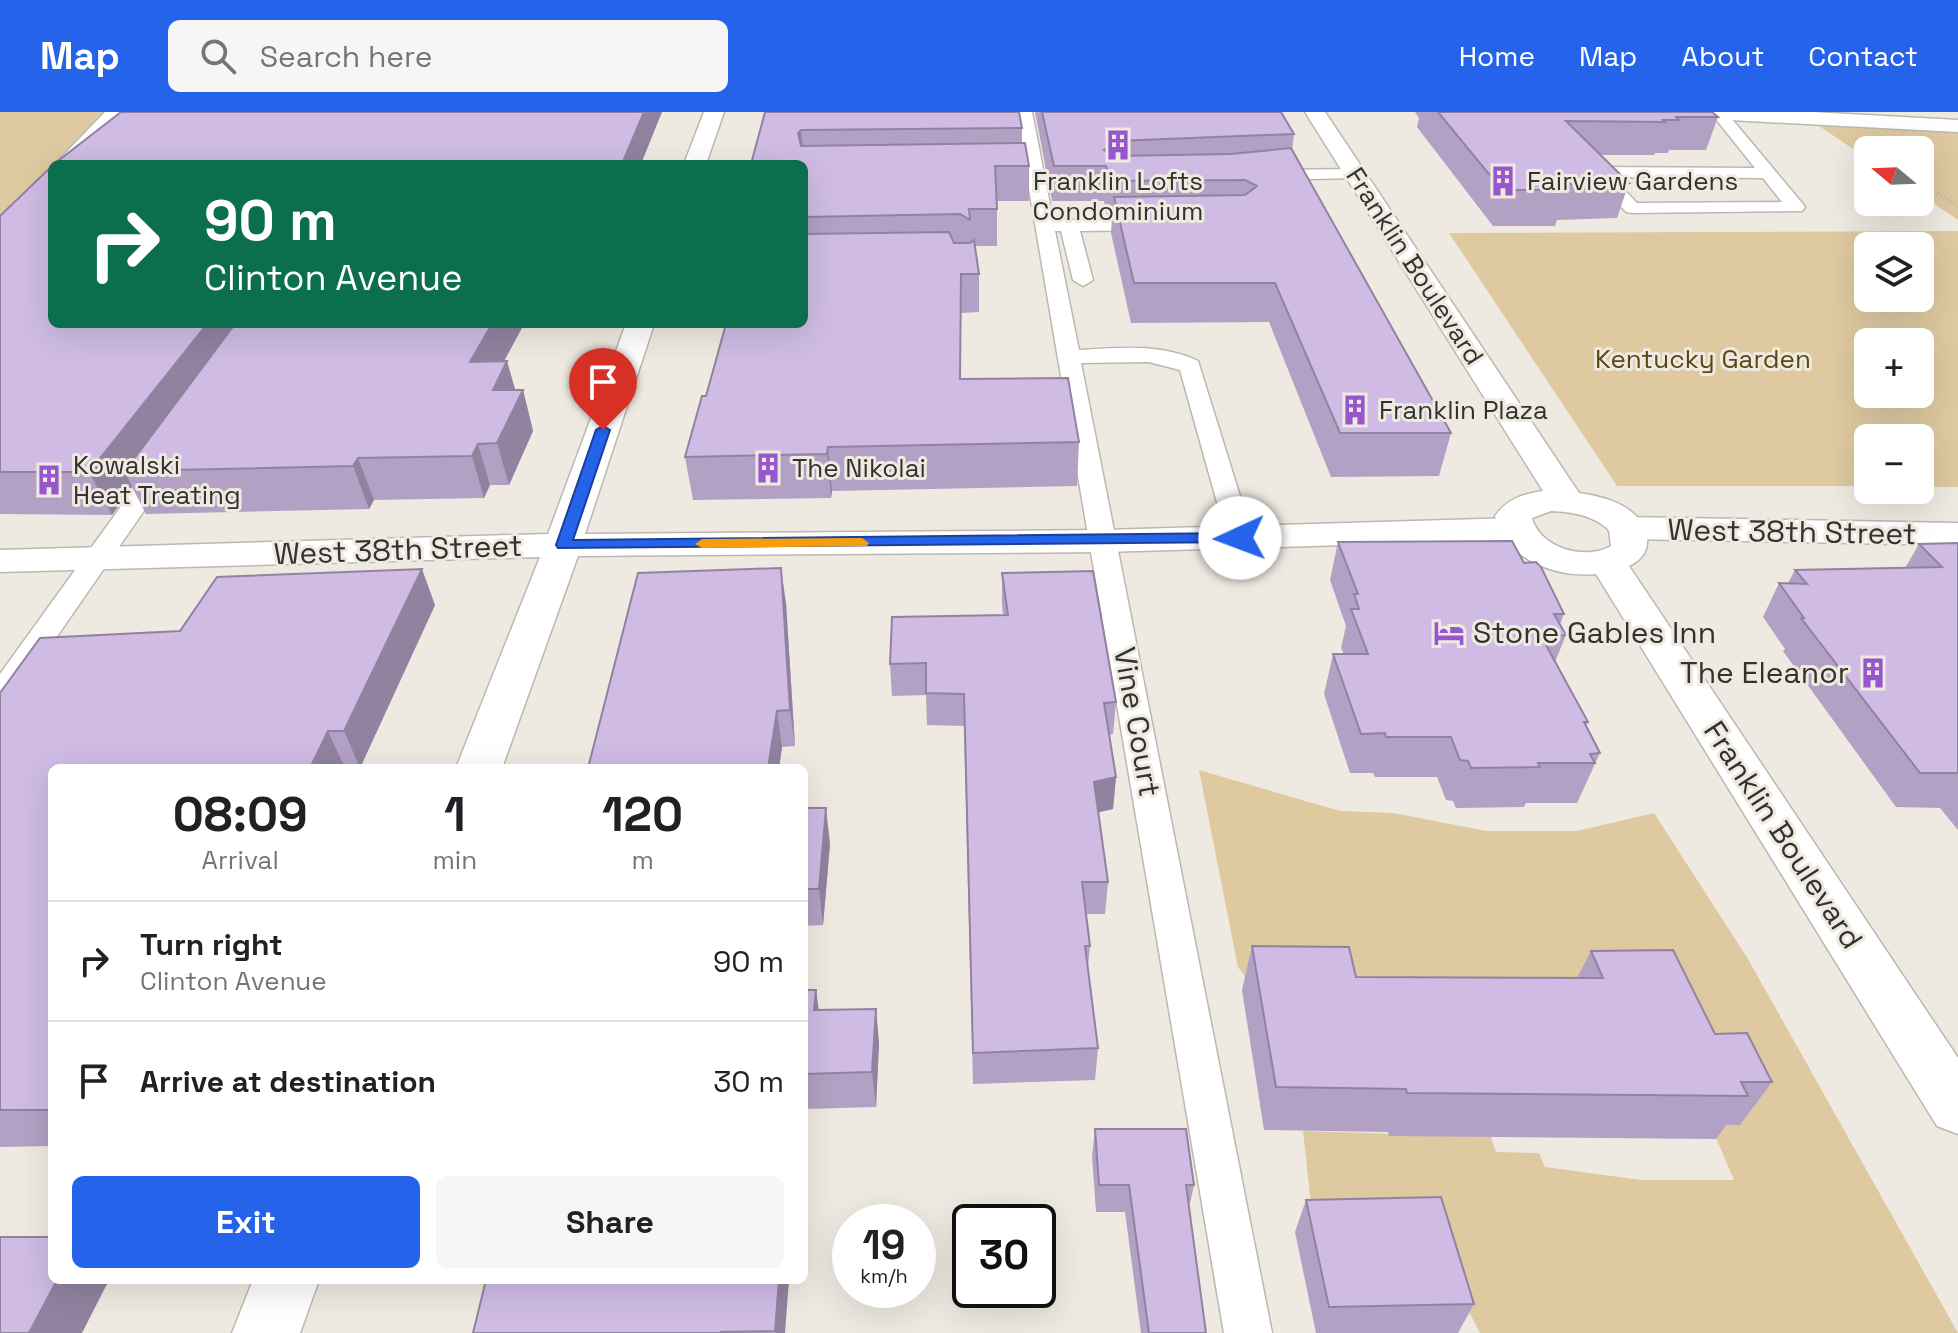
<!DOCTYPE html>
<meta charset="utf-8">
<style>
body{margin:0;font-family:"Space Grotesk",sans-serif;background:#f6f6f6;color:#202124;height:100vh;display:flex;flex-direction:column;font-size:30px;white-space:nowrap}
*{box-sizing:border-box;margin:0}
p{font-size:26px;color:#757577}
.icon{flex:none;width:44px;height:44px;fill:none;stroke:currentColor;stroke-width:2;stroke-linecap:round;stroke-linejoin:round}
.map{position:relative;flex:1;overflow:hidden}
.drawer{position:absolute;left:48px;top:652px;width:760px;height:520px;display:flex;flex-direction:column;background:#fff;border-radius:12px;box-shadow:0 8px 32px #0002}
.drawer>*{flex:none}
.guide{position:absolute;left:48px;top:48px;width:760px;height:168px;border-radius:12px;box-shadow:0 8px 32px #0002;background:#0b6e4f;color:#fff;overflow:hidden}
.needle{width:52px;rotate:289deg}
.fabs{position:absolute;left:1854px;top:24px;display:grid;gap:16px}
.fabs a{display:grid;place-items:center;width:80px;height:80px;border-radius:12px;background:#fff;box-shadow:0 8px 32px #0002;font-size:40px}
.speed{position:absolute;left:832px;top:1092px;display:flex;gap:16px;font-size:40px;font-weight:700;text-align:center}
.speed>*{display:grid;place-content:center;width:104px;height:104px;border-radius:50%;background:#fff;box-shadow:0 8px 32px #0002;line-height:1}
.speed small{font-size:20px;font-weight:400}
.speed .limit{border:4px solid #111;border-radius:12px;background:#fff;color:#111}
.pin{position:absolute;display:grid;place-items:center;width:68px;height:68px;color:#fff;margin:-82px -34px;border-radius:50% 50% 50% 0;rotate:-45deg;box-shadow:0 0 8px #0007}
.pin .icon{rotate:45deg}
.me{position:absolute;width:88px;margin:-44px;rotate:268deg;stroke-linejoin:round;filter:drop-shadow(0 0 6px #0008)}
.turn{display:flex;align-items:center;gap:28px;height:168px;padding:0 24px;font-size:36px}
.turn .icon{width:104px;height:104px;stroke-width:2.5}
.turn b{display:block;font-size:56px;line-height:68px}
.eta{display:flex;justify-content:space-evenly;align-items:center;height:136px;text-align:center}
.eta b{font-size:48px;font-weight:700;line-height:56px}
.button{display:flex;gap:16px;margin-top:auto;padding:16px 24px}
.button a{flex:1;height:92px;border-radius:12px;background:#2563eb;color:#fff;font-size:32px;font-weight:700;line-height:92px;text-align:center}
.button a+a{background:#f6f6f6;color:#202124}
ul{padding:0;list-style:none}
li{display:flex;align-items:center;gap:24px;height:120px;padding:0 24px;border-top:2px solid #e0e0e0}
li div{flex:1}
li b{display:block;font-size:30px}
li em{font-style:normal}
header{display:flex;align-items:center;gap:48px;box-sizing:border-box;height:112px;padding:0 40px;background:#2563eb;color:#fff}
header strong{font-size:38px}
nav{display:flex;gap:44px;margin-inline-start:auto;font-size:28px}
.search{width:560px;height:72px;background:#f6f6f6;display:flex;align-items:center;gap:20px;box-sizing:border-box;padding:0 28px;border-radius:12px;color:#757577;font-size:30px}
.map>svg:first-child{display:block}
</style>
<header>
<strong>Map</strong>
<div class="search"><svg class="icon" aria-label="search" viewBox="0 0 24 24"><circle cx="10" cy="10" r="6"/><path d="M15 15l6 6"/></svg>Search here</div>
<nav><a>Home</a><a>Map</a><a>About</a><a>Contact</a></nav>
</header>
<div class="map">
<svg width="1958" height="1221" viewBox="0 0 1958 1221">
<rect width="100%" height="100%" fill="#efeae1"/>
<path fill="#dec9a0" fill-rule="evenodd" d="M0 0H117L66 52H52V66L0 115Z
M1816 12 1958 20V108L1920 82V38H1868V47Z
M1958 119V375H1920V326H1868V374H1617L1449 121ZM1920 134V186H1868V134ZM1920 230V282H1868V230Z
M1199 658 1340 699 1393 701 1487 719H1577L1654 701 1748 847 1958 1221H1480L1426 1117 1314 1119 1303 1019 1491 1025 1496 1040 1539 1041 1545 1055 1641 1068H1734L1713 1019 1715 1013H1739L1255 878 1238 855Z"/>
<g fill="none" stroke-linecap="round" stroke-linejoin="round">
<g stroke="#bcb8af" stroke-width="3">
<path id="lane" d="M1016 0H1032L1053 108H1154L1163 113 1154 118 1080 119 1093 168 1083 174 1073 168 1061 119H1055L1079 238C1119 236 1160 231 1198 249L1253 426 1250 432H1230L1227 426 1180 258 1149 250 1081 251 1272 1221H1224Z
M1726 0 1802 91 1805 95 1802 99 1632 101 1626 100 1589 60 1597 55 1755 56 1711 1ZM1612 65 1763 66 1782 90 1637 91Z
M1355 57 1361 58 1363 62 1361 66 1262 68 1254 63 1262 58Z
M165 344 174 346 177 351 11 591 0 594V562L156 346Z"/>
</g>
<g stroke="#bcb8af" stroke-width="3">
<path id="street" d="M704 0H724L706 52H684Z
M1682 0H1812L1958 8V20L1692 6Z
M626 212H654L585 422 1104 418 1515 406 1528 409 1533 417 1528 425 1515 428 1104 440 578 444 502 656H456L540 445 0 460V438L548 422Z
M1625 405 1958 411V433L1625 427 1612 424 1607 416 1612 408Z
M253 1168H319L300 1221H232Z"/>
</g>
<g stroke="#bcb8af" stroke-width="3">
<path id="secondary" d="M1305 0H1325L1579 381C1594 383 1610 387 1623 394 1647 407 1660 440 1629 454L1958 946V1022L1937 1014 1596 462C1555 466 1505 447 1495 404 1507 387 1523 382 1543 379ZM1551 399C1572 400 1593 403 1609 418L1611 434C1585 449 1540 436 1532 406Z"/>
</g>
<g stroke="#bcb8af" stroke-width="3">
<path id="primary" d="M105 0H127L79 52H55Z"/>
</g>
<path stroke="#b6b2aa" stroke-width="3" stroke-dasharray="1 3" stroke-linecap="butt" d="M1920 71 1958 94"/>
<use href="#lane" fill="#fff" fill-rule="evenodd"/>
<use href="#street" fill="#fff" fill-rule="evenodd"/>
<use href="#secondary" fill="#fff" fill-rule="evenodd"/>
<use href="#primary" fill="#fff" fill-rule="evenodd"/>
</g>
<path fill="#b2a1c4" d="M765 0 1022 16V31L1029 54V89H997V134H975L979 162V200L961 201V267L1079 330 1077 374 832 379 831 386 693 388 685 345 706 284 804 212V52Z
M1035 0H1281L1294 22 1292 38 1451 321 1439 364 1331 365 1269 210 1131 211 1111 121 1112 104H1107L1104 89H1052Z
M1415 0H1712L1718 5 1706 38H1669L1668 41H1655L1654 43H1600L1629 71 1617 106 1557 108 1555 114H1493L1417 15 1419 6Z
M0 104 52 212H524L504 249H507L515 278H523L533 319 509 373H490L484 386 374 388 369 397 146 402 132 375 112 403 0 402Z
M1338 430 1524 451 1564 502 1560 512 1566 523 1555 550 1588 610 1586 615 1600 641 1577 691H1526L1524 695 1456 696 1453 689 1446 688 1437 665H1375L1373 661H1350L1324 582 1333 542H1344L1341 536 1346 514 1330 468Z
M1958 431V718L1940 696 1896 695 1783 539 1785 537 1763 505 1779 471H1788L1795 458 1905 456 1919 432Z
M1002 461 1116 590 1113 622 1109 623 1116 665 1113 697 1098 700 1108 770 1105 802H1086L1090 834 1088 854 1098 936 1095 968 973 972 964 614 927 613 926 583 892 584 890 552 1003 503 1002 492Z
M786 491 795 634 782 635 779 656H588Z
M435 493 360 656H52V1034L0 1035V581L180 519Z
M804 696 830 732 823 813 804 814Z
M1252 834 1356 865 1577 866 1591 839 1715 922 1772 970 1740 1013H1726L1716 1027 1389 1024 1388 1020 1264 1018 1242 878Z
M804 878H816L818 898 876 897 879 932 876 995 804 997Z
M1095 1017 1194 1073 1189 1096 1206 1221H1141L1125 1100H1096L1092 1044Z
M1306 1088 1474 1192 1458 1221H1316L1295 1120Z
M486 1168 785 1221H473Z"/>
<path fill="#9183a0" d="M644 0H662L641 52H622Z
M801 18 804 52 798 21Z
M1116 29 1114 63 1104 38Z
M207 212H252L125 359 132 375 112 403 89 360Z
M492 212H524L482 290 470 250Z
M507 249 518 288 523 278 533 319 509 373 497 331 493 278Z
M478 332 490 373 484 386 472 344Z
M828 335 832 379 831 386 827 342Z
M358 346 374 388 369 397 353 354Z
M781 456 786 491 795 634 790 598Z
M422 457 435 493 360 656 344 619Z
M777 599 782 635 779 656H768Z
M328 619 345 656H310Z
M1116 665 1113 697 1091 702 1094 670Z
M826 696 830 732 823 813 819 777Z
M816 878 821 914 814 898Z
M876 897 879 932 876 995 872 960Z
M57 1168H109L82 1221H29Z
M779 1168H789L785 1221H776L775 1219Z"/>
<path fill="#cfbbe4" stroke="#9183a0" stroke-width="2" d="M121 0H644L622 52H54Z
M765 0H1019L1022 16 801 18 798 21 801 34 1025 31 1029 54H995L997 97H969L970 108 960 102 804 105V52H751Z
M1042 0H1281L1294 22 1116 29 1104 38 1116 44 1231 42 1291 36 1451 321H1340L1275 171H1134L1114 85 1245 83 1257 74 1245 68 1110 69 1106 54H1054Z
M1438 0H1712L1718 5H1676L1679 8H1663L1665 10 1566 9 1629 71 1561 72 1566 78H1502Z
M52 54V212H207L89 360H0V104Z
M949 120 954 131H970L974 128 979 162H961L960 267 1068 266 1079 330 828 335 827 342 685 345 702 284H706L726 212H804V122Z
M235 212H492L470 250 507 249 493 278H523L497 331 478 332 472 344 358 346 353 354 125 359Z
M1512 429 1524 451 1536 450 1541 455 1564 502H1554L1566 523 1541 524 1588 610H1584L1600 641 1590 642 1595 651H1538L1540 655 1471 656 1468 649 1460 648 1451 625H1386L1385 621 1361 622 1333 542H1368L1351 497H1359L1354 482H1358L1338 430Z
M1958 431V661H1920L1801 506H1804L1779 471 1807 472 1795 458 1942 455 1919 432Z
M781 456 790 598 777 599 768 656H588L638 461Z
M422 457 344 619H328L310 656H52V998H0V581L40 526 180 519 217 465Z
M1093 459 1116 590 1104 591 1116 665 1094 670 1108 770H1082L1090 834H1085L1098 936 973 941 964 582 926 581V551L890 552 892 505 1008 503 1002 461Z
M804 696H826L819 777H804Z
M1252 834 1349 835 1356 865 1603 866 1591 839 1673 838 1715 922 1747 921 1772 970H1741L1748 984 1407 981 1406 977 1276 975Z
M804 878H816L814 898 876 897 872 960 804 962Z
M1095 1017H1186L1194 1073H1186L1206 1221H1149L1129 1073H1099Z
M1441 1085 1474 1192 1329 1195 1306 1088Z
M0 1125H52V1168H57L29 1221H0Z
M486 1168H779L775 1219 721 1220V1221H473Z"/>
<path fill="#2563eb" stroke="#184099" stroke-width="2" d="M603 314 610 318 573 428 1240 421 1247 426 1240 430 558 436 556 433 596 318Z"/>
<path fill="#f59e0b" d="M862 426 869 431 867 434 702 436 695 432 702 427Z"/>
<defs>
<g id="building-bare" transform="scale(2.4)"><path d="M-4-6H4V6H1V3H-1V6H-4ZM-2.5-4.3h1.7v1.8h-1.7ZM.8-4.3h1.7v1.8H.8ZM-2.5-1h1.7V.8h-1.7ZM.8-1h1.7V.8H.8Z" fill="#9856cc" stroke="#efeae1" stroke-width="2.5" paint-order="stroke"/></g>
<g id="hotel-bare" transform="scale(2.4)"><path d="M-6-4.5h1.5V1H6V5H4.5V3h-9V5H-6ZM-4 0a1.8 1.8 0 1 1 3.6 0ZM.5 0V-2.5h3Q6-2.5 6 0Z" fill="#9856cc" stroke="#efeae1" stroke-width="2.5" paint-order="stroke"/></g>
</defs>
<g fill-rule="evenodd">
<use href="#building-bare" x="1118" y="33"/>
<use href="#building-bare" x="1503" y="69"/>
<use href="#building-bare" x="1355" y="298"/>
<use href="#building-bare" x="768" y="356"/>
<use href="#building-bare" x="49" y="368"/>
<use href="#hotel-bare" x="1449" y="521"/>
<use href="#building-bare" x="1873" y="561"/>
</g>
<g text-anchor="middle" stroke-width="6" stroke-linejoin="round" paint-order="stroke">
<g font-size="26" fill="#34322e" stroke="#efeae1" text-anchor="start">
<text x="1118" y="78" text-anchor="middle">Franklin Lofts<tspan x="1118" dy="30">Condominium</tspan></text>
<text x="1527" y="78">Fairview Gardens</text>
<text x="1379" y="307">Franklin Plaza</text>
<text x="73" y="362">Kowalski<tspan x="73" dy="30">Heat Treating</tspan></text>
<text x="792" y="365">The Nikolai</text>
</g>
<g font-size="26" fill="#34322e" stroke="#efeae1">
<text transform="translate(1415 154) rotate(57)" y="9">Franklin Boulevard</text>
</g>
<g font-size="26" fill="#5c4612" stroke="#efeae1">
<text x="1703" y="256">Kentucky Garden</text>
</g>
<g font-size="30" fill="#34322e" stroke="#efeae1">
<text transform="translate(1792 420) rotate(1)" y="10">West 38th Street</text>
<text transform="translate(398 438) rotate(-2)" y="10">West 38th Street</text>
<text transform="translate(1137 610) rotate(80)" y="10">Vine Court</text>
<text transform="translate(1783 723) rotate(57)" y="10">Franklin Boulevard</text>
</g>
<g font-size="30" fill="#34322e" stroke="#efeae1" text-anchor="start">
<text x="1473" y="531">Stone Gables Inn</text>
<text x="1849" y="571" text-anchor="end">The Eleanor</text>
</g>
</g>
</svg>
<div class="fabs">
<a><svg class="needle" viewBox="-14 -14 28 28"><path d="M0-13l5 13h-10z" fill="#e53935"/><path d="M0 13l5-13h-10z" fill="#757577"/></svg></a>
<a><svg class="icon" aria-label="layers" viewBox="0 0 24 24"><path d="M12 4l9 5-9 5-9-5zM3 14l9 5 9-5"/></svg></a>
<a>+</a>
<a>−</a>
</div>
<div class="speed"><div>19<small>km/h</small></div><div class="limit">30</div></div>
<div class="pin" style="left:603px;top:318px;background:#d93025"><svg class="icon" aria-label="arrive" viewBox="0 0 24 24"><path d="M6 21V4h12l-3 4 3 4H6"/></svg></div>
<svg class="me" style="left:1240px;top:426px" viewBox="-20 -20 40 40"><circle r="19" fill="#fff"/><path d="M0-13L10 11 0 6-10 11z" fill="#2563eb"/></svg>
<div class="guide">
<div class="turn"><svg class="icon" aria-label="right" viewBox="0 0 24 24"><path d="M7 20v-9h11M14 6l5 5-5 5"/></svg><div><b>90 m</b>Clinton Avenue</div></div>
</div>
<section class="drawer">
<div class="eta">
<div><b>08:09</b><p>Arrival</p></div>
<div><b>1</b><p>min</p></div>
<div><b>120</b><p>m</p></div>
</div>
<ul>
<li><svg class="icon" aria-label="right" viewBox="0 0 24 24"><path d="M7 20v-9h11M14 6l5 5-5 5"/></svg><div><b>Turn right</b><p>Clinton Avenue</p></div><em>90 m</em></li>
<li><svg class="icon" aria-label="arrive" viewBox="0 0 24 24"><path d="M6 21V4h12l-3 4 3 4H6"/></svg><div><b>Arrive at destination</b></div><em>30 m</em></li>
</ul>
<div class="button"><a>Exit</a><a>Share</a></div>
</section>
</div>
